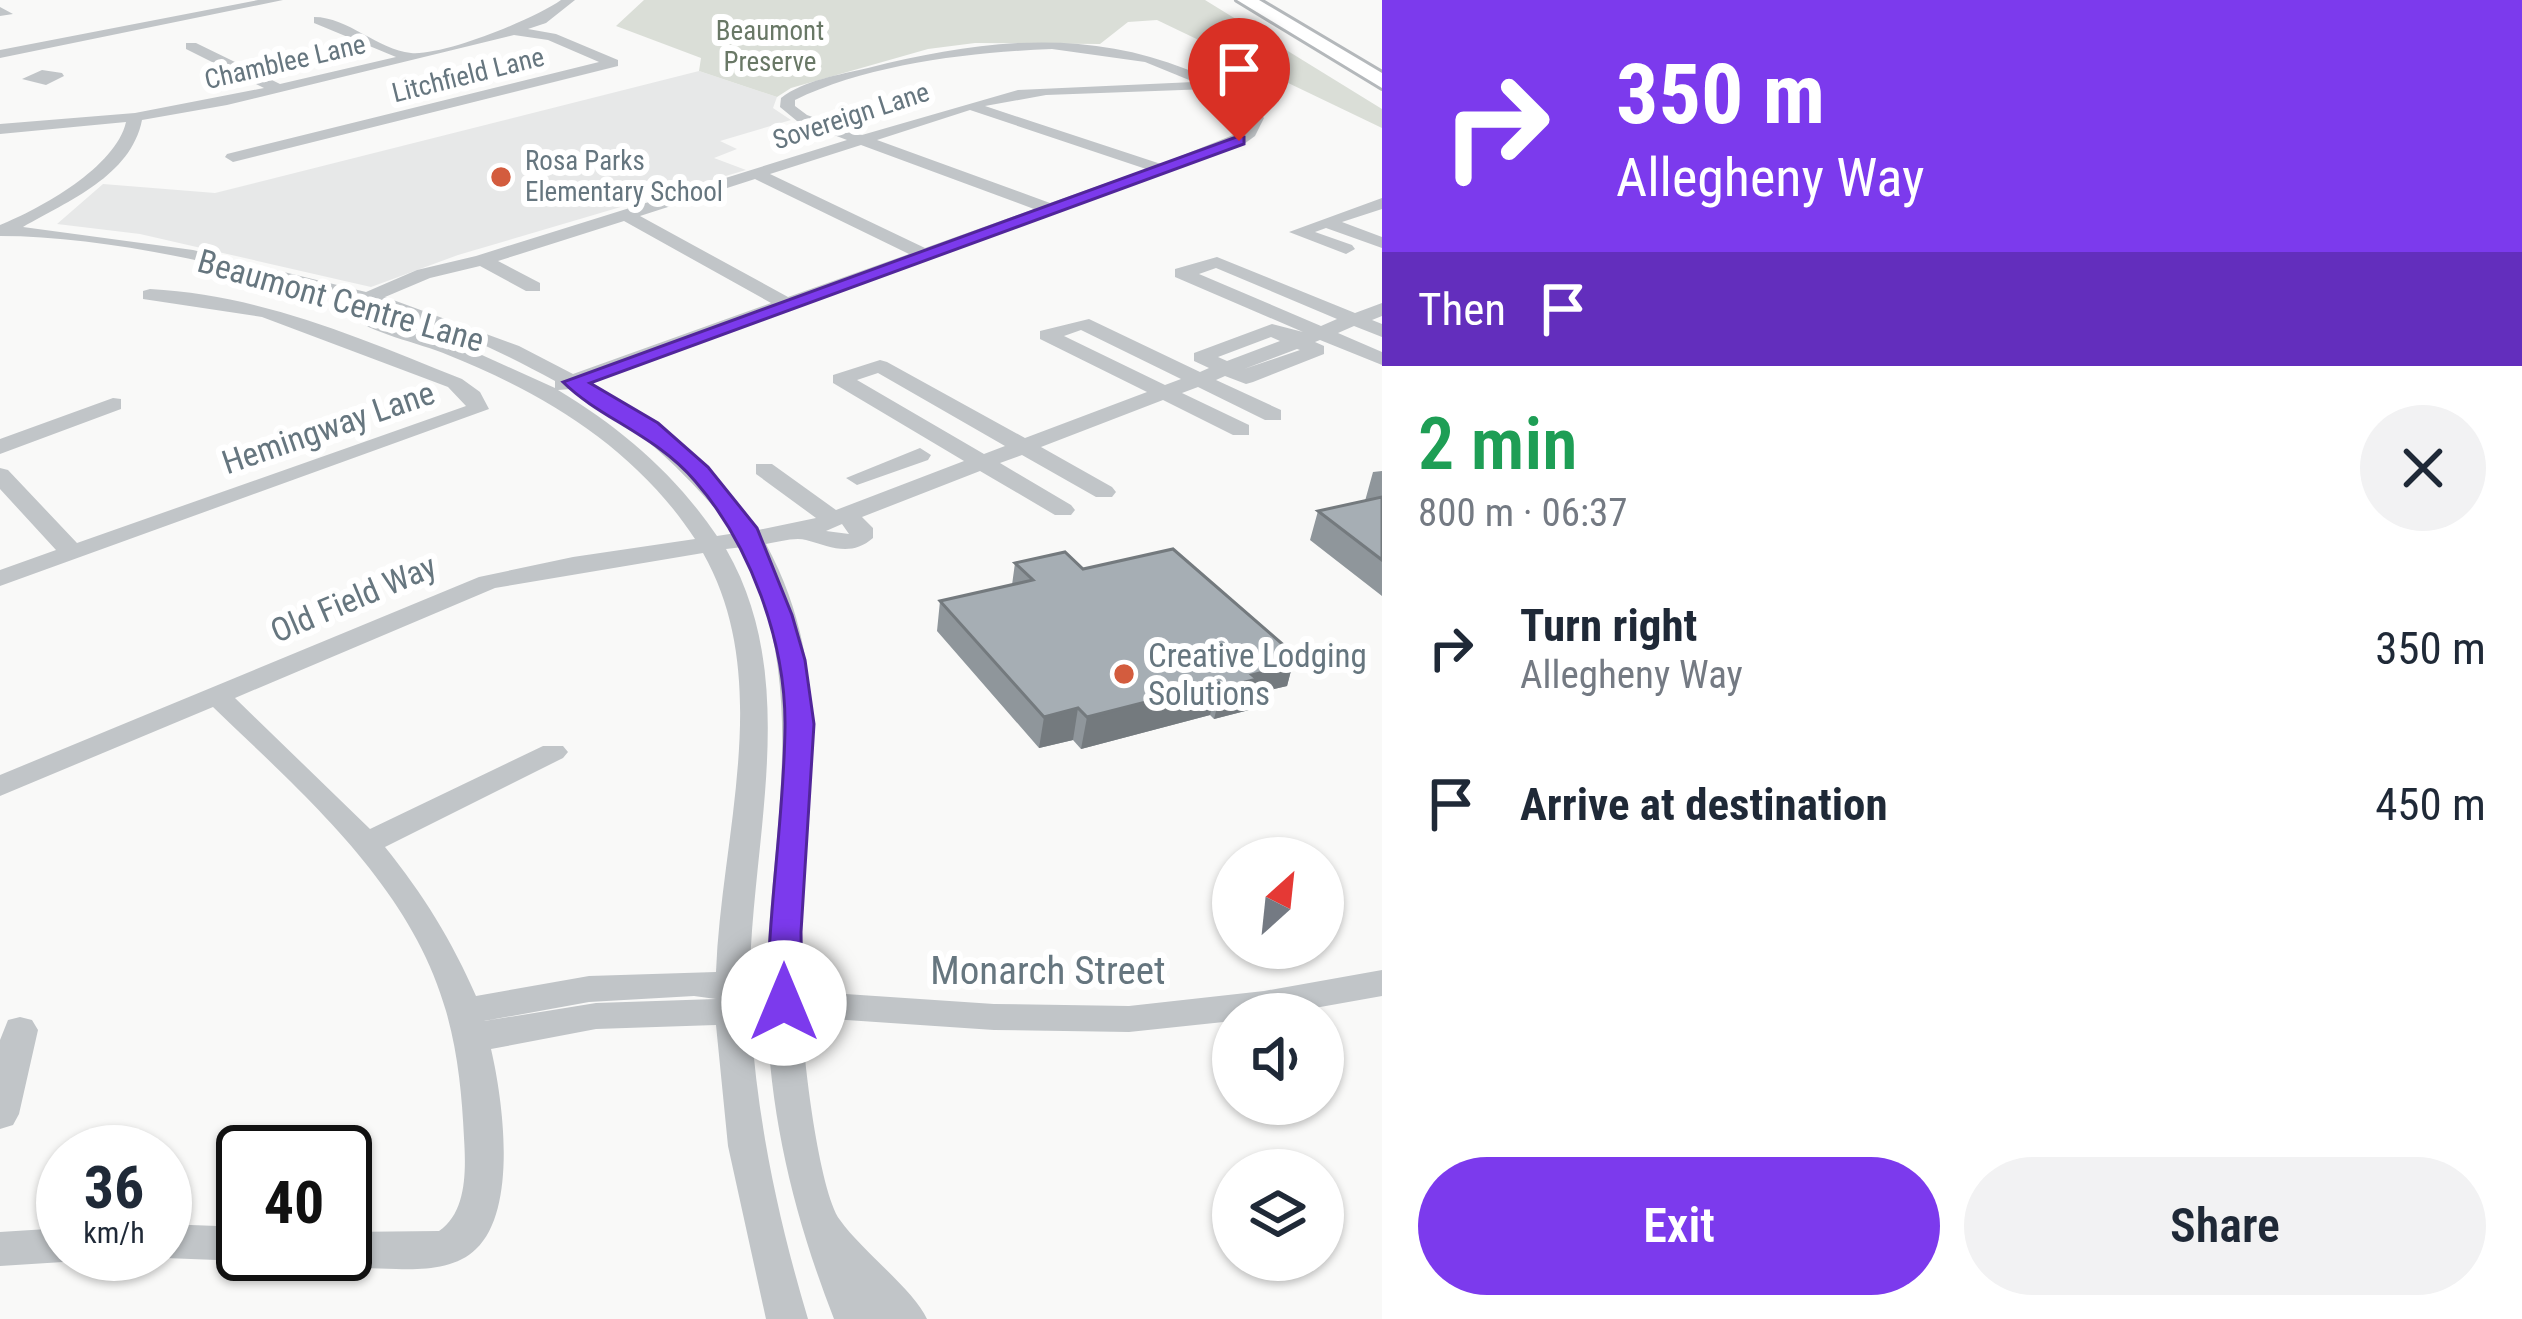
<!DOCTYPE html>
<meta charset="utf-8">
<style>
body{margin:0;font-family:"Roboto Condensed",sans-serif;background:#f2f2f3;color:#1f2937;height:100vh;display:flex;flex-direction:column;font-size:45px;white-space:nowrap}
*{box-sizing:border-box;margin:0}
p{font-size:39px;color:#747a83}
.icon{flex:none;width:66px;height:66px;fill:none;stroke:currentColor;stroke-width:2;stroke-linecap:round;stroke-linejoin:round}
.map{position:relative;flex:1;overflow:hidden}
.sheet{display:flex;flex-direction:column;background:#fff;width:1140px}
.sheet>*{flex:none}
.guide{background:#7c3aed;color:#fff;overflow:hidden}
.needle{width:78px;rotate:27deg}
.buttons{position:absolute;left:1212px;top:837px;display:grid;gap:24px}
.buttons a{display:grid;place-items:center;width:132px;height:132px;border-radius:50%;background:#fff;box-shadow:0 3px 9px #0004;font-size:60px}
.speed{position:absolute;left:36px;top:1125px;display:flex;gap:24px;font-size:60px;font-weight:700;text-align:center}
.speed>*{display:grid;place-content:center;width:156px;height:156px;border-radius:50%;background:#fff;box-shadow:0 3px 9px #0004;line-height:1}
.speed small{font-size:30px;font-weight:400}
.speed .limit{border:6px solid #111;border-radius:18px;background:#fff;color:#111}
.pin{position:absolute;display:grid;place-items:center;width:102px;height:102px;color:#fff;margin:-123px -51px;border-radius:50% 50% 50% 0;rotate:-45deg;box-shadow:0 0 12px #0007}
.pin .icon{rotate:45deg}
.me{position:absolute;width:132px;margin:-66px;rotate:0deg;stroke-linejoin:round;filter:drop-shadow(0 0 9px #0008)}
.turn{display:flex;align-items:center;gap:42px;height:252px;padding:0 36px;font-size:54px}
.turn .icon{width:156px;height:156px;stroke-width:2.5}
.turn b{display:block;font-size:84px;line-height:102px}
.then{display:flex;align-items:center;height:114px;padding:0 36px;background:#0003;gap:24px;font-size:45px}
.round{display:grid;place-items:center;flex:none;width:126px;height:126px;border-radius:63px;background:#f2f2f3}
.overview{display:flex;align-items:center;justify-content:space-between;height:204px;padding:0 36px}
h1{font-size:72px;font-weight:600;line-height:90px;color:#1e9e55}
.cta{display:flex;gap:24px;margin-top:auto;padding:24px 36px}
.cta a{flex:1;height:138px;border-radius:72px;background:#7c3aed;color:#fff;font-size:48px;font-weight:600;line-height:138px;text-align:center}
.cta a+a{background:#f2f2f3;color:#1f2937}
ul{padding:0;list-style:none}
li{display:flex;align-items:center;gap:36px;height:156px;padding:0 36px}
li div{flex:1}
li b{display:block;font-size:45px}
li em{font-style:normal}
main{display:flex;flex:1;min-height:0}
.map>svg:first-child{display:block}
</style>
<main>
<div class="map">
<svg width="1382" height="1319" viewBox="0 0 1382 1319">
<rect width="100%" height="100%" fill="#f9f9f8"/>
<path fill="#e7e8e8" d="M699 71 777 97 773 108 791 120 720 141 737 149 714 158 746 170 458 255 371 287 140 234 57 224 103 184 215 193Z"/>
<path fill="#daded7" d="M644 0H1205L1382 109V128L1157 20 1128 22 1100 44 975 43 928 49 791 88 777 97 699 71 701 58 616 26Z"/>
<g fill="none" stroke-linecap="round" stroke-linejoin="round">
<g stroke="#b4b8bb" stroke-width="6">
<path id="highway" d="M1237 0H1259L1382 73V88Z"/>
</g>
<path fill="#c1c5c8" fill-rule="evenodd" d="M258 0H283L0 58V50Z
M561 0H575L546 23 528 29 556 34 618 60V66L233 162 225 157 227 154 599 62 548 40 514 35 227 105 142 120C131 176 68 201 23 227L193 250 366 292 417 270 476 256 847 140 797 121 780 107 781 98C804 80 839 75 868 68 975 41 1081 27 1186 69 1216 81 1245 92 1264 118L1255 136 1244 144 589 383C656 417 713 470 758 530L816 518 756 474V464H772L836 510 964 461 833 383V375L880 360 887 362 1025 438 1147 392 1040 339V331L1089 319 1200 372 1209 368 1194 361V353L1272 324 1303 332 1175 277V269L1217 257 1355 313 1382 303V316L1372 320 1382 324V337L1354 326 1338 333 1382 352V365L1320 340 1315 342 1324 346V354L1253 382 1246 384 1225 376 1216 380 1281 410V420H1265L1198 387 1182 393 1249 425V435H1233L1163 400 1041 447 1112 487 1116 492 1112 497H1096L1022 455 1000 463 1071 505 1075 510 1071 515H1055L980 471 862 517 873 528V538C851 557 831 547 806 540 795 537 778 542 766 544 847 694 795 834 801 991L994 1004 1129 1006 1264 991 1382 970V996L1281 1014H1233V1021L1129 1032 994 1030 802 1017C803 1057 819 1191 840 1220 861 1250 914 1290 927 1319H834C795 1219 769 1116 767 1008L764 1007 761 1020 751 1023C758 1125 779 1222 808 1319H766L728 1146 716 1025 596 1029 491 1049C503 1100 518 1209 476 1249 456 1269 422 1270 396 1269 374 1268 352 1269 331 1261L327 1254H345V1232L439 1231C467 1212 466 1170 464 1138 462 1095 458 1053 446 1011 411 886 303 794 213 707L0 796V775L479 577 573 557 695 539C636 449 546 394 448 355 417 342 372 334 346 314L356 308 462 346 555 388V381C494 348 423 313 354 305L352 300C247 269 109 236 0 236V225C40 209 116 167 126 122L0 134V124L135 113 264 88 186 49V43H196L280 84 396 57 314 23V17C348 17 378 50 411 53 444 56 534 19 561 0ZM1052 49 1145 62 1194 82 1018 90 862 135 807 115 795 106V100C868 64 971 52 1052 49ZM1209 89 1245 114 1248 118 1243 131 1161 164 985 106 1046 95ZM970 110 1146 169 1050 203 877 140ZM861 145 1034 209 925 248 770 174ZM755 179 909 254 788 297 640 216ZM624 221 771 303 573 374 519 346 385 297 430 278 480 266 526 291H540V283L498 261ZM1216 268 1337 319 1321 326 1199 274ZM1081 330 1181 379 1165 385 1064 336ZM1271 337 1280 341 1227 361 1218 357ZM1297 349 1300 350 1244 369ZM878 373 1005 446 984 454 857 380ZM571 389C638 425 688 475 736 533L717 536C675 474 621 428 558 390ZM842 524 849 534 826 531ZM743 547C811 693 771 830 766 982L750 978V969C754 830 800 677 726 549ZM703 553C775 680 721 835 716 972L589 976 476 996C452 941 423 894 385 847L563 758 568 752 563 746H543L370 829 235 698 495 588ZM694 996 716 999 596 1003 484 1021 589 1002Z
M0 7 13 14 0 16Z
M42 70 62 73 64 76 46 85 22 79Z
M1382 198V209L1342 222 1382 237V248L1326 228 1315 232 1352 245 1355 249 1346 254 1289 232Z
M150 289C262 295 360 338 462 379L480 392 489 409 0 586V570L56 550 0 489V468L8 470 77 543 466 406 448 387 262 317 143 299V291Z
M113 398 121 399V409L0 454V439Z
M920 448 931 455 928 460 857 485 846 478Z
M20 1017 32 1020 38 1030 19 1114 13 1125 0 1129V1040L8 1020Z
M165 1224 243 1227V1254H258L243 1261 165 1258 153 1254H165Z
M63 1228V1254H79L77 1257 63 1262 0 1266V1232Z"/>
<use href="#highway" fill="#fff" fill-rule="evenodd"/>
</g>
<path fill="#8f969b" d="M1382 471V596L1310 540 1318 511 1365 501 1373 472Z
M1015 563 1083 569 1295 655 1287 686 1274 689 1271 699 1251 704 1249 710 1214 719 1210 715 1081 749 1073 740 1039 748 937 631 940 601 1012 585Z"/>
<path fill="#747a7e" d="M1295 655 1287 686 1274 689 1271 699 1251 704 1249 710 1214 719 1222 688 1269 661Z
M1217 684 1210 715 1081 749 1087 717Z
M1078 708 1073 740 1039 748 1044 717Z"/>
<path fill="#a6aeb4" stroke="#747a7e" stroke-width="3" d="M1382 497V560L1318 511Z
M1173 549 1295 655 1269 661 1279 668 1252 675 1257 679 1222 688 1217 684 1087 717 1078 708 1044 717 940 601 1033 580 1015 563 1065 552 1083 569Z"/>
<path fill="#7c3aed" stroke="#51269a" stroke-width="3" d="M1239 136 1244 137V144L590 383 658 423 708 467 757 528 792 615 805 660 814 724 801 932 802 1003 797 1012 784 1016 772 1012 767 1003C768 910 784 819 785 727 786 642 750 544 695 481 656 435 599 418 563 382Z"/>
<g fill="#d35c3e" stroke="#fff" stroke-width="4.5">
<circle cx="501" cy="177" r="12"/>
<circle cx="1124" cy="674" r="12"/>
</g>
<g text-anchor="middle" stroke-width="12" stroke-linejoin="round" paint-order="stroke">
<g font-size="27" fill="#697866" stroke="#fff">
<text x="770" y="40">Beaumont<tspan x="770" dy="31">Preserve</tspan></text>
</g>
<g font-size="27" fill="#66767f" stroke="#fff">
<text transform="translate(285 62) rotate(-13)" y="9">Chamblee Lane</text>
<text transform="translate(468 75) rotate(-14)" y="9">Litchfield Lane</text>
<text transform="translate(851 116) rotate(-18)" y="9">Sovereign Lane</text>
</g>
<g font-size="27" fill="#66767f" stroke="#fff" text-anchor="start">
<text x="525" y="170">Rosa Parks<tspan x="525" dy="31">Elementary School</tspan></text>
</g>
<g font-size="33" fill="#66767f" stroke="#fff">
<text transform="translate(341 300) rotate(16)" y="12">Beaumont Centre Lane</text>
<text transform="translate(328 427) rotate(-19)" y="12">Hemingway Lane</text>
<text transform="translate(353 598) rotate(-23)" y="12">Old Field Way</text>
</g>
<g font-size="33" fill="#66767f" stroke="#fff" text-anchor="start">
<text x="1148" y="667">Creative Lodging<tspan x="1148" dy="38">Solutions</tspan></text>
</g>
<g font-size="39" fill="#66767f" stroke="#fff">
<text x="1048" y="984">Monarch Street</text>
</g>
</g>
</svg>
<div class="buttons">
<a><svg class="needle" viewBox="-14 -14 28 28"><path d="M0-13l5 13h-10z" fill="#e53935"/><path d="M0 13l5-13h-10z" fill="#747a83"/></svg></a>
<a><svg class="icon" aria-label="sound" viewBox="0 0 24 24"><path d="M4 9h4l5-4v14l-5-4H4zM17 9q2 3 0 6"/></svg></a>
<a><svg class="icon" aria-label="layers" viewBox="0 0 24 24"><path d="M12 4l9 5-9 5-9-5zM3 14l9 5 9-5"/></svg></a>
</div>
<div class="speed"><div>36<small>km/h</small></div><div class="limit">40</div></div>
<div class="pin" style="left:1239px;top:141px;background:#d93025"><svg class="icon" aria-label="arrive" viewBox="0 0 24 24"><path d="M6 21V4h12l-3 4 3 4H6"/></svg></div>
<svg class="me" style="left:784px;top:1003px" viewBox="-20 -20 40 40"><circle r="19" fill="#fff"/><path d="M0-13L10 11 0 6-10 11z" fill="#7c3aed"/></svg>
</div>
<section class="sheet">
<div class="guide">
<div class="turn"><svg class="icon" aria-label="right" viewBox="0 0 24 24"><path d="M7 20v-9h11M14 6l5 5-5 5"/></svg><div><b>350 m</b>Allegheny Way</div></div>
<div class="then">Then<svg class="icon" aria-label="arrive" viewBox="0 0 24 24"><path d="M6 21V4h12l-3 4 3 4H6"/></svg></div>
</div>
<div class="overview"><div><h1>2 min</h1><p>800 m · 06:37</p></div><a class="round"><svg class="icon" aria-label="close" viewBox="0 0 24 24"><path d="M6 6l12 12M18 6L6 18"/></svg></a></div>
<ul>
<li><svg class="icon" aria-label="right" viewBox="0 0 24 24"><path d="M7 20v-9h11M14 6l5 5-5 5"/></svg><div><b>Turn right</b><p>Allegheny Way</p></div><em>350 m</em></li>
<li><svg class="icon" aria-label="arrive" viewBox="0 0 24 24"><path d="M6 21V4h12l-3 4 3 4H6"/></svg><div><b>Arrive at destination</b></div><em>450 m</em></li>
</ul>
<div class="cta"><a>Exit</a><a>Share</a></div>
</section>
</main>
